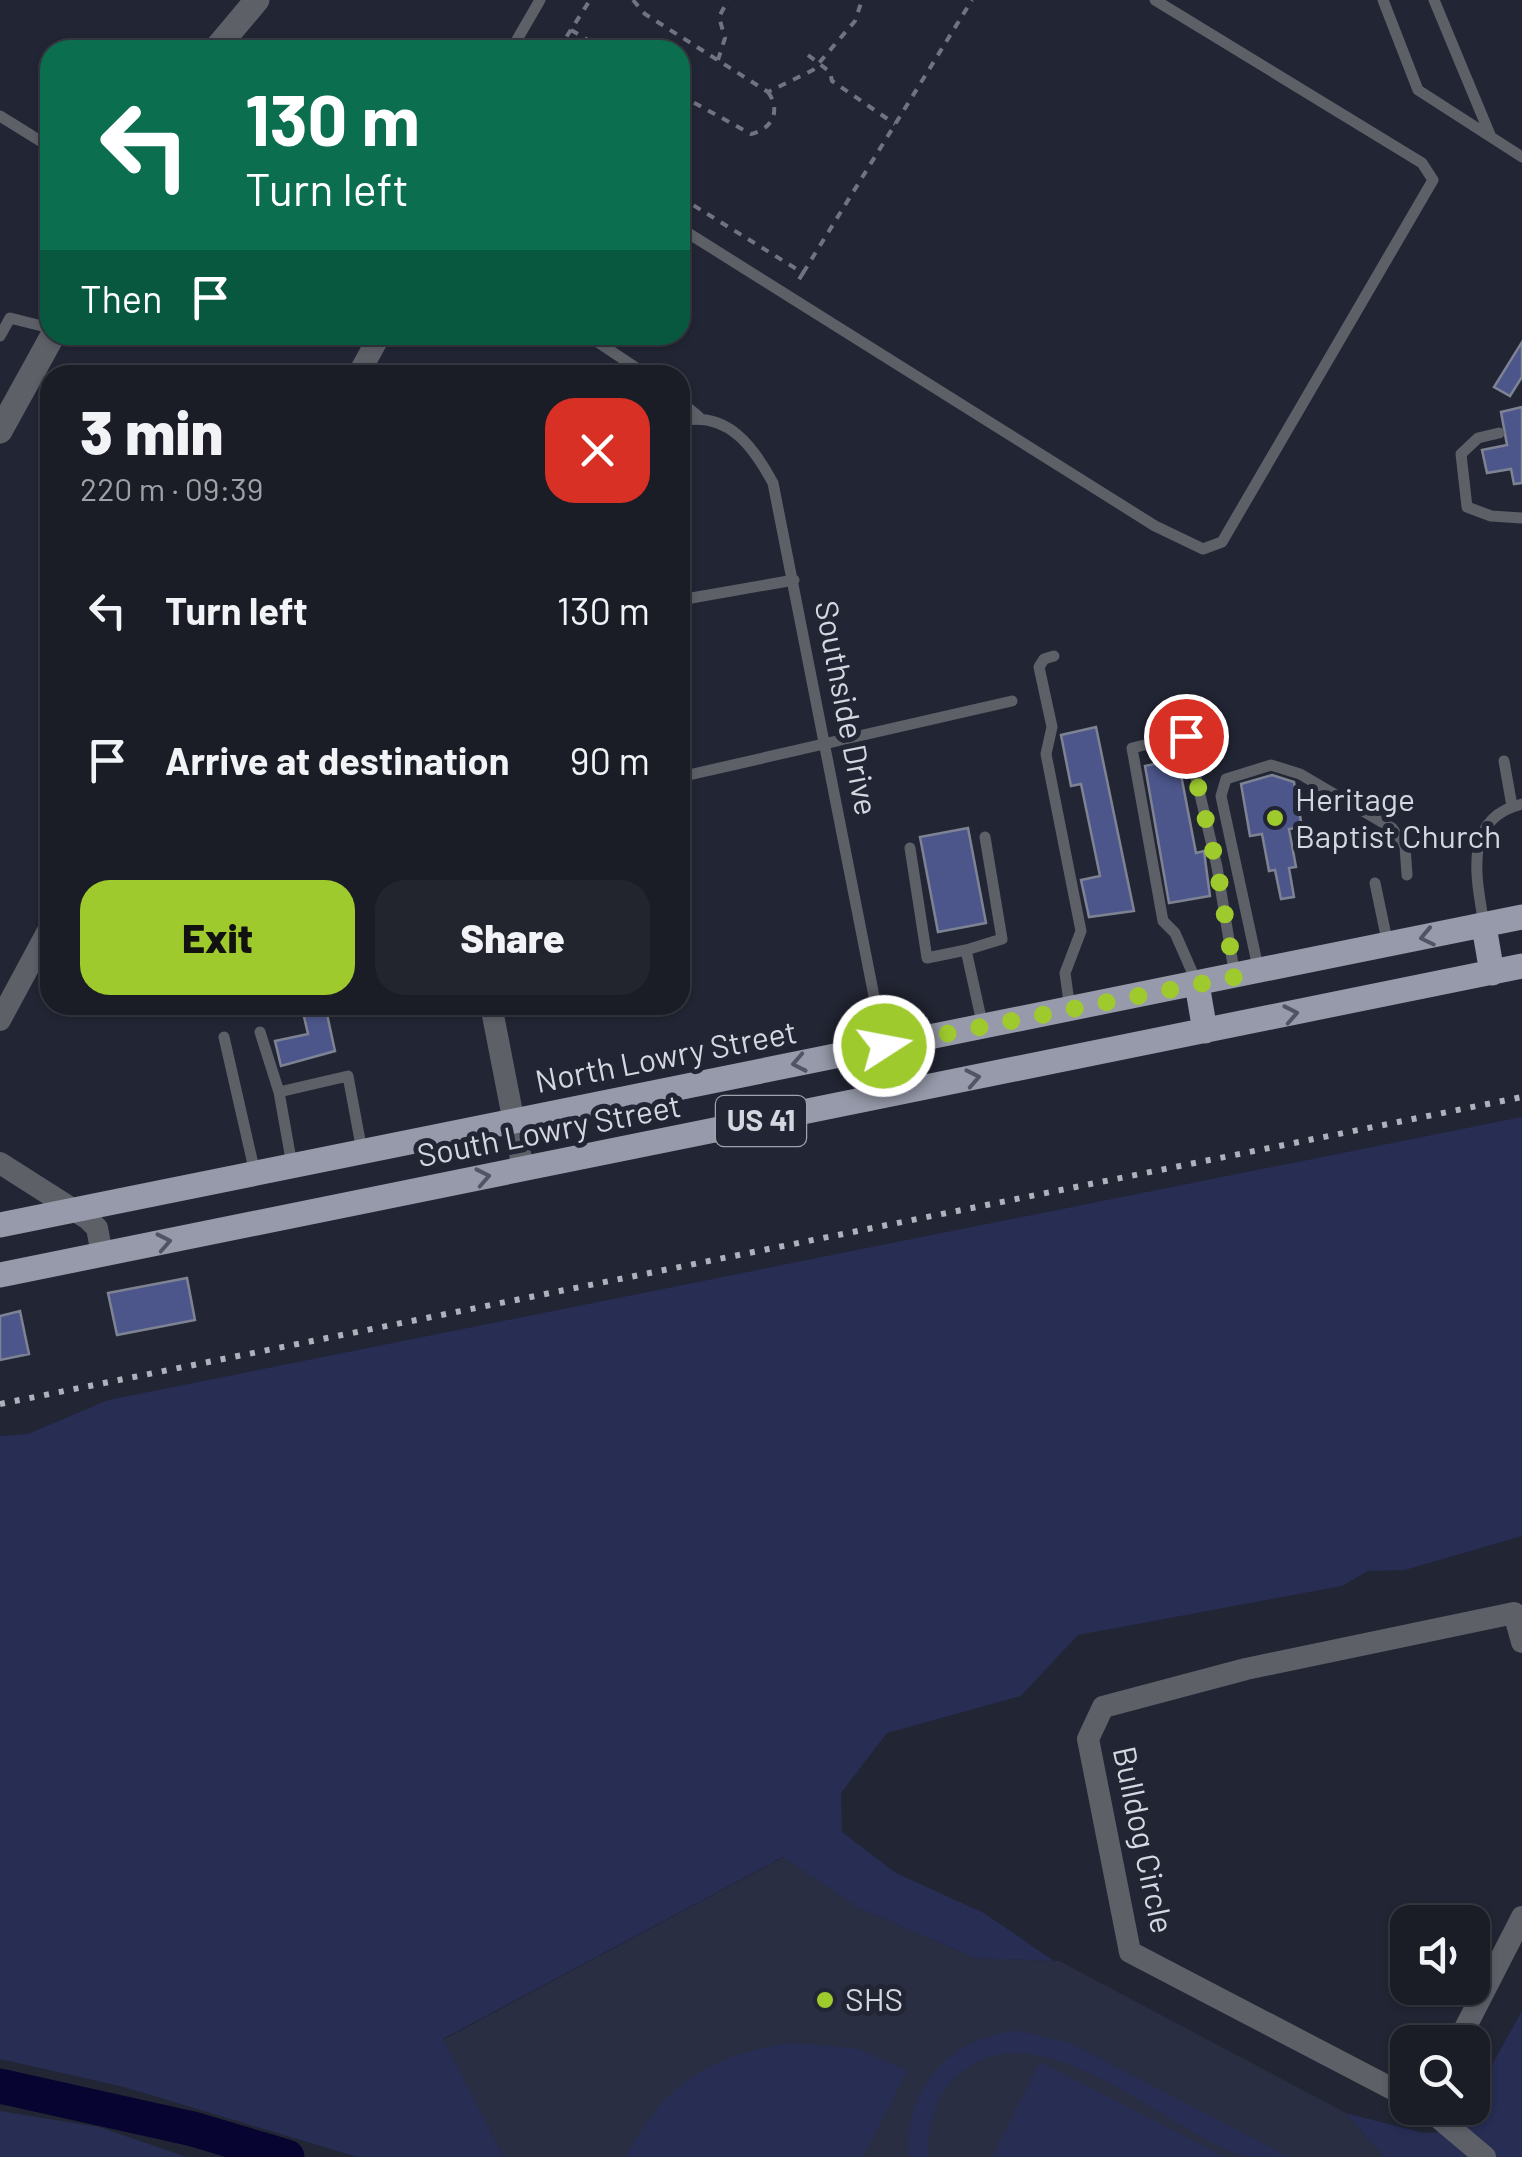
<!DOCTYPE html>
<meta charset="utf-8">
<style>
body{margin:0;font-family:Barlow,sans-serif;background:#23252e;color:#f1f3f6;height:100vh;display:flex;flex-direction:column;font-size:38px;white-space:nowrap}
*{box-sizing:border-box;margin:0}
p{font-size:32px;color:#9fa1a7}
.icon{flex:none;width:55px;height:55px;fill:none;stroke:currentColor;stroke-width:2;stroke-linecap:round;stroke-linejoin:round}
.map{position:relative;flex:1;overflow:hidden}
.drawer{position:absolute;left:40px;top:365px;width:650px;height:650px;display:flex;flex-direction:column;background:#1a1c26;border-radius:30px;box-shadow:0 2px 8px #0004,0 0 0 2px #383a43}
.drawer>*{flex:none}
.banner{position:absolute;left:40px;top:40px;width:650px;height:305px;border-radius:30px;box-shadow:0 2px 8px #0004,0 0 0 2px #383a43;background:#0b6e4f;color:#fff;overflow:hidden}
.controls{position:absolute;left:1390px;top:1905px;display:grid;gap:20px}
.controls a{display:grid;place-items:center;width:100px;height:100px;border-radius:20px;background:#1a1c26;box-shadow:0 2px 8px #0004,0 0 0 2px #383a43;font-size:50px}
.pin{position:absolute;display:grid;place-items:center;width:85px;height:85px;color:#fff;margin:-42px;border:5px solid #fff;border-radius:50%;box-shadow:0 2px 10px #0007}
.me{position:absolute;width:110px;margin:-55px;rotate:79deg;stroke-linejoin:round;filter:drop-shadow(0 0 8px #0008)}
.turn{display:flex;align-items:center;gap:35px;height:210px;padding:0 40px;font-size:45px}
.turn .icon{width:130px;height:130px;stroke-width:2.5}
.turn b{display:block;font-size:70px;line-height:85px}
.then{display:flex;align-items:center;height:95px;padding:0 40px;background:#0003;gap:20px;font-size:38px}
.round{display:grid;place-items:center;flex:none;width:105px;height:105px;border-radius:30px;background:#23252e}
.overview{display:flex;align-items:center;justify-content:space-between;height:170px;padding:0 40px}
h1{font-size:60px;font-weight:800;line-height:75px}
.primary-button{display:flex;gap:20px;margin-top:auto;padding:20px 40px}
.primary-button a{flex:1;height:115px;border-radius:30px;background:#9eca2e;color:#111;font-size:40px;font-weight:800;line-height:115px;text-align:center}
.primary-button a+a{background:#23252e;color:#f1f3f6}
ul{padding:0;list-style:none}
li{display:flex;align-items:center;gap:30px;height:150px;padding:0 40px}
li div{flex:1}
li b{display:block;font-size:38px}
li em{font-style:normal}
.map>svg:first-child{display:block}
</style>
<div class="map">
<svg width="1522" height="2157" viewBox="0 0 1522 2157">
<rect width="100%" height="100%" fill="#222533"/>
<path fill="#2a2e42" d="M784 1857 859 1908 975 1958 1059 1961 1346 2113 1384 2157H504L443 2040Z"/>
<path fill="#272d53" d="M1522 1117V1536L1405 1570 1368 1571 1342 1586 1078 1635 1021 1696 887 1733 841 1793 842 1832 896 1873 984 1913 1054 1961 975 1958 859 1908 783 1857 443 2039 504 2157H357L124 2087 0 2059V1436L28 1434 108 1400Z
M1522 2011V2157H1384L1346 2113 1423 2133 1455 2131Z
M1019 2031 1070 2043 1289 2157C1275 2157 1256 2157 1243 2156 1165 2130 1038 2004 959 2074 935 2095 926 2126 929 2157H909C904 2087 951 2036 1019 2031Z
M793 2043 859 2049 907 2071 863 2157H626C664 2084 711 2054 793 2043Z
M1040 2062 1225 2157H992Z
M0 2111 99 2127 187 2157H0Z"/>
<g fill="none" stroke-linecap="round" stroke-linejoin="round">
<path stroke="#070431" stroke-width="35" d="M0 2086 193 2129 287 2157"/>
</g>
<path fill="#4c568a" stroke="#7e8394" stroke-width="2.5" d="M1522 342V377L1510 396 1494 387Z
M1522 407V483L1514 484 1511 469 1487 473 1482 450 1507 445 1501 412Z
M1096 727 1134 911 1089 917 1081 880 1100 876 1081 784 1071 786 1061 735Z
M1178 759 1196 853 1204 851 1210 896 1169 903 1145 766Z
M1272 775 1294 782 1302 827 1289 829 1296 867 1289 868 1294 897 1281 899 1275 870 1269 871 1262 834 1250 836 1241 784Z
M968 828 986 923 938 932 920 837Z
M325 1005 335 1051 281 1066 275 1041 308 1034 302 1008Z
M187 1278 195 1320 117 1335 108 1293Z
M20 1311 29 1354 0 1360V1316Z"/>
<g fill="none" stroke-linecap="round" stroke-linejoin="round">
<path stroke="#717480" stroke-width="4" stroke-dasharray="8 8" stroke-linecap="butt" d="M633 0 645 14 768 92 813 70 855 21 862 0
M571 30 605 50
M558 50 590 0
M808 55 830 72 832 81 895 124
M718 60 725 38 719 17 728 0
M680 95 751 134C773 129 781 110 768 92
M680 197 803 273 795 286
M803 273 972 0"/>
<path stroke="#5e6068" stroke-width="11" d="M1383 0 1418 90 1522 157
M1434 0 1491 137
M511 50 540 0
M0 116 50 147
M680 228 1155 526 1203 549 1222 542 1433 180 1422 163 1155 0
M587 335 647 375
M0 336 10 318 50 328
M680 401 699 417
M680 421C728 411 753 446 773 483L884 1047
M1499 433 1478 438 1461 454 1467 507 1491 516 1522 518
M680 600 794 580
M1054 656 1044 659 1039 667 1052 727 1046 754 1081 931 1065 973 1070 1009
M1504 761 1512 806
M680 777 1012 701
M910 848 927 958 966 950 983 1027
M1375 883 1388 945
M1484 925C1477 880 1461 818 1522 804
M966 950 1002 939 985 837
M1259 972 1221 796 1226 779 1271 765 1300 774 1392 828 1405 846 1407 875
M1197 983 1175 933 1163 921 1132 748 1186 735 1217 867 1235 977
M260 1032 279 1092 292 1165
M224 1037 255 1173
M279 1092 348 1076 362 1151"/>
<path stroke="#5e6068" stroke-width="22" d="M358 375 380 335
M491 1005 523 1169
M0 1020 50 927
M0 1163 88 1219 97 1228 102 1254
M1458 2042 1522 1917
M1408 2097 1130 1952 1088 1739 1103 1707 1246 1669 1514 1613 1522 1642
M1427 2108 1485 2157"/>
<path stroke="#5e6068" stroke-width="25" d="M215 50 257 0
M0 431 53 335"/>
<path stroke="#979aaa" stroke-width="25" d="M1484 926 1492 973
M1197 984 1205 1031
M0 1225 1522 917
M0 1275 1522 966"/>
<path stroke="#afb2bc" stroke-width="6" stroke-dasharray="5 10" stroke-linecap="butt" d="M0 1404 1522 1097"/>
</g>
<defs><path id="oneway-chevron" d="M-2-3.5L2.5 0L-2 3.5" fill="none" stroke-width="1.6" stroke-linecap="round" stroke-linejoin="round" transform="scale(2.5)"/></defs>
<g stroke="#515463">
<use href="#oneway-chevron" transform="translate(1427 937) rotate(168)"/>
<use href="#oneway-chevron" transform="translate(1291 1014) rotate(-11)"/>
<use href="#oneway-chevron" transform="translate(799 1063) rotate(169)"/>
<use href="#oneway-chevron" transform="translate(973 1078) rotate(-11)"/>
<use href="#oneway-chevron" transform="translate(483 1177) rotate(-11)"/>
<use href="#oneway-chevron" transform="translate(164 1242) rotate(-11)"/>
</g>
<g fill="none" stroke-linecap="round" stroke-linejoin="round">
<path stroke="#9eca2e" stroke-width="18" stroke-dasharray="0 32.4" d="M884 1046 1235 977 1217 867 1186 736"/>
</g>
<g fill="#9eca2e" stroke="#222533" stroke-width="4">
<circle cx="1275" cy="818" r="10"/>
<circle cx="825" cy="2000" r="10"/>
</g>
<g text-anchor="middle" stroke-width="10" stroke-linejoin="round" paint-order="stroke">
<rect fill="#222533" stroke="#9fa2ac" stroke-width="2.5" x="716" y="1096" width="90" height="50" rx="8"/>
<g font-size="30" font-weight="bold" fill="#d4d7e0">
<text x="761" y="1131">US 41</text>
</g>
<g font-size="32" fill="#d4d7e0" stroke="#222533">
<text transform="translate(846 708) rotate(79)" y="11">Southside Drive</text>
<text transform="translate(666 1057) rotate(-11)" y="11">North Lowry Street</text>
<text transform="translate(549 1131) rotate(-11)" y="11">South Lowry Street</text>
<text transform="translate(1143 1840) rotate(78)" y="11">Bulldog Circle</text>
</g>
<g font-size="32" fill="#d4d7e0" stroke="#222533" text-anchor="start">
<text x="1295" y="811">Heritage<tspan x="1295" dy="37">Baptist Church</tspan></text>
<text x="845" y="2011">SHS</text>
</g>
</g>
</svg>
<div class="controls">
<a><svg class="icon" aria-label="sound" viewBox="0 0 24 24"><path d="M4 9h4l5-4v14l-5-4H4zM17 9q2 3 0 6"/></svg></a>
<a><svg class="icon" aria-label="search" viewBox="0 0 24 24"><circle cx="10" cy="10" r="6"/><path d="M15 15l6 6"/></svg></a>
</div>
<div class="pin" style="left:1186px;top:736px;background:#d93025"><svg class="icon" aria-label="arrive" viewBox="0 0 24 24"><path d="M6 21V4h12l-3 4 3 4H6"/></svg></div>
<svg class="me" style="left:884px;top:1046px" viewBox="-20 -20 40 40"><circle r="17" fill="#9eca2e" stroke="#fff" stroke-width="3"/><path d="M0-11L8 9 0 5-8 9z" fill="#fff"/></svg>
<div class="banner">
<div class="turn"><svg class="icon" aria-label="left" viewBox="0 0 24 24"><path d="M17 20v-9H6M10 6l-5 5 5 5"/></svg><div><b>130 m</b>Turn left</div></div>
<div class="then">Then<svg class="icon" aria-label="arrive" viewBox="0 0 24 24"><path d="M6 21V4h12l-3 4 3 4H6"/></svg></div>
</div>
<section class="drawer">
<div class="overview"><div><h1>3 min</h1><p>220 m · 09:39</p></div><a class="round" style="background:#d93025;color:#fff"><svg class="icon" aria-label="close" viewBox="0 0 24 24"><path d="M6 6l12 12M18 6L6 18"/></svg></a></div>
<ul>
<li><svg class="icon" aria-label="left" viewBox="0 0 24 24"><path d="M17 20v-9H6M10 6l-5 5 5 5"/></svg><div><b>Turn left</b></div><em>130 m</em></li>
<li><svg class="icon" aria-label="arrive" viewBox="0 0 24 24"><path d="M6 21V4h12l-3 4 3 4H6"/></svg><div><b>Arrive at destination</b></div><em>90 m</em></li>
</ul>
<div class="primary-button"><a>Exit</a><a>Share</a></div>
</section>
</div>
